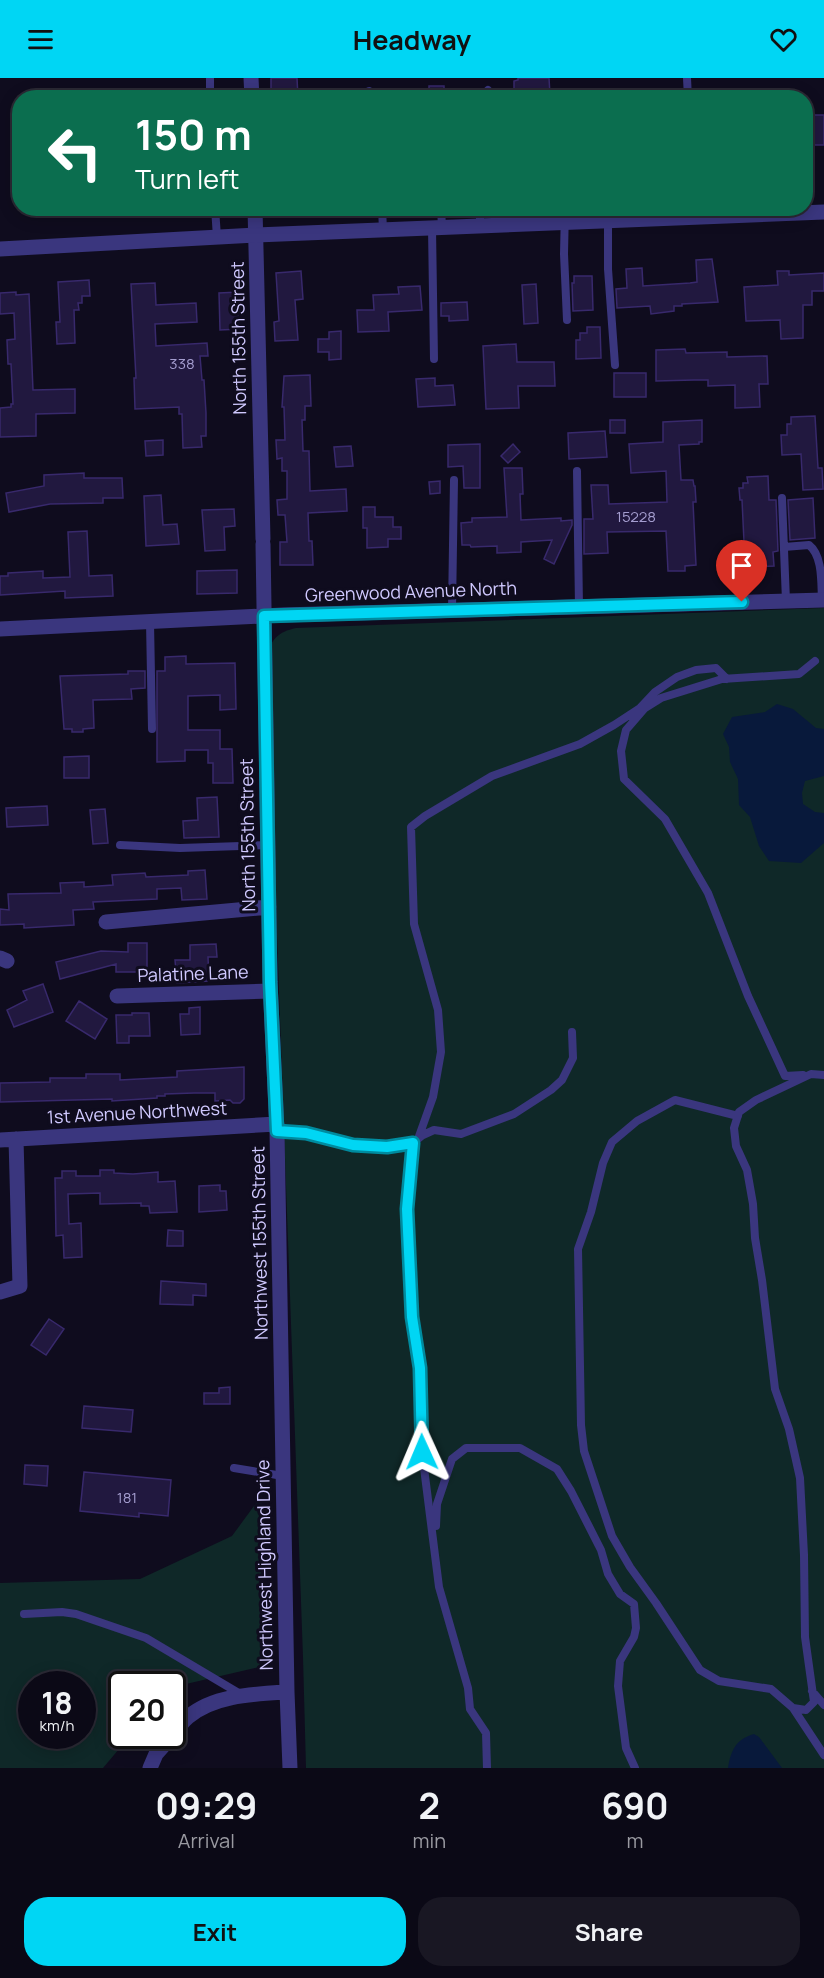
<!DOCTYPE html>
<style>
body{margin:0;font-family:Manrope,sans-serif;background:#191723;color:#f1f3f6;height:100vh;display:flex;flex-direction:column;font-size:22px;white-space:nowrap}
*{box-sizing:border-box;margin:0}
p{font-size:20px;color:#9a9aa1}
.icon{flex:none;width:33px;height:33px;fill:none;stroke:currentColor;stroke-width:2;stroke-linecap:round;stroke-linejoin:round}
.map{position:relative;height:1690px;overflow:hidden}
.details{display:flex;flex-direction:column;background:#0b0916;flex:1}
.details>*{flex:none}
.top-card{position:absolute;left:12px;top:12px;width:801px;height:126px;border-radius:24px;box-shadow:0 3px 15px #0003,0 0 0 2px #2b2a35;background:#0b6e4f;color:#fff;overflow:hidden}
.speed{position:absolute;left:18px;top:1593px;display:flex;gap:12px;font-size:30px;font-weight:700;text-align:center}
.speed>*{display:grid;place-content:center;width:78px;height:78px;border-radius:50%;background:#0b0916;box-shadow:0 3px 15px #0003,0 0 0 2px #2b2a35;line-height:1}
.speed small{font-size:15px;font-weight:400}
.speed .limit{border:3px solid #111;border-radius:9px;background:#fff;color:#111}
.pin{position:absolute;display:grid;place-items:center;width:51px;height:51px;color:#fff;margin:-62px -26px;border-radius:50% 50% 50% 0;rotate:-45deg;box-shadow:0 0 6px #0007}
.pin .icon{rotate:45deg}
.me{position:absolute;width:66px;margin:-33px;rotate:359deg;stroke-linejoin:round;filter:drop-shadow(0 0 4px #0008)}
.turn{display:flex;align-items:center;gap:21px;height:126px;padding:0 24px;font-size:27px}
.turn .icon{width:78px;height:78px;stroke-width:2.5}
.turn b{display:block;font-size:42px;line-height:51px}
.eta{display:flex;justify-content:space-evenly;align-items:center;height:102px;text-align:center}
.eta b{font-size:36px;font-weight:700;line-height:42px}
.action{display:flex;gap:12px;margin-top:auto;padding:12px 24px}
.action a{flex:1;height:69px;border-radius:24px;background:#00d6f4;color:#111;font-size:24px;font-weight:700;line-height:69px;text-align:center}
.action a+a{background:#191723;color:#f1f3f6}
header{display:flex;justify-content:space-between;align-items:center;height:78px;padding:0 24px;background:#00d6f4;color:#111;font-size:27px;font-weight:700}
.map>svg:first-child{display:block}
</style>
<header><svg class="icon" aria-label="menu" viewBox="0 0 24 24"><path d="M4 6h16M4 12h16M4 18h16"/></svg>Headway<svg class="icon" aria-label="heart" viewBox="0 0 24 24"><path d="M12 20l-8-8c-3-5 5-10 8-4 3-6 11-1 8 4z"/></svg></header>
<div class="map">
<svg width="824" height="1690" viewBox="0 0 824 1690">
<rect width="100%" height="100%" fill="#0f0c1e"/>
<path fill="#0f2828" fill-rule="evenodd" d="M824 530V1690H306L303 1579 267 579C271 561 278 554 296 550Z
M262 1417 264 1588 173 1609 172 1606H122V1658H130L103 1690H0V1505L140 1501 232 1458ZM32 1606H82V1658H32Z"/>
<path fill="#08193b" d="M777 626 793 631 816 650 824 651V698L805 703 802 715 803 726 815 734 824 735V765L801 785 769 783 759 768 750 739 739 727 738 701 730 684 729 669 723 656 732 639 765 634Z
M754 1656 759 1659 782 1690H728C731 1672 736 1661 754 1656Z"/>
<path fill="#21183f" stroke="#38296c" stroke-width="1.5" d="M271 0H297L298 20H271Z
M518 0H549L550 17H514V3L518 2Z
M429 8H444V20H429Z
M811 37H824V67H813Z
M712 181 718 224 682 226V228H674V233L651 236 650 228 617 230 616 211 627 210 626 191 642 190 643 208 690 205 697 204 696 182Z
M301 193 303 221 295 222 298 262 275 263 274 244 279 243 276 195Z
M777 193H789V197L824 195V213H812V227H803V260L781 261 780 242 746 243 744 209 778 207Z
M574 198H592L593 232 573 233 572 205H574Z
M89 202 90 218H82V225H78L79 232H74L75 265 57 266 56 244H60L58 204Z
M155 205 156 227 196 225 197 244 155 246 156 268 207 265 208 278H200L202 302H204L206 335V358H201L202 369 183 370 182 336H179V329L135 331 134 300H136L131 206Z
M536 206 538 245 524 246 522 207Z
M420 208 422 232 388 234 389 253 358 254 357 232H374L373 217 399 216 398 209Z
M16 214V217L29 216 33 312 75 311V335L36 336V358L0 359V330L11 329V326H13L11 286H8L7 262 15 261 14 235 0 236V215Z
M239 214 240 251 220 252 219 215Z
M467 224 468 242 449 243V238H441V225Z
M587 249H600L601 280 576 281V262H580V255H587Z
M341 253V281L329 282V274H318V261H329V254Z
M516 266 517 284H554L555 308H518L519 330 486 331 483 268Z
M685 271 686 275 727 274V279L767 278 768 306H759L760 329 735 330V307L708 308V302H694L656 303V272Z
M614 295H646V319H614Z
M310 297 311 328H305V342H302L303 373H309L310 413 346 411 347 433 308 435 309 463H312L313 487H280V464H287L285 437H278L277 422 287 421V393H282V380L277 381 276 362H285L284 329H282L284 298Z
M435 300V308L453 307 455 327 418 329 416 301Z
M815 338 818 390H822L823 411 803 412 801 376 782 377 781 357H787V346H791V339Z
M610 342H625V355H610Z
M702 342V364H699V366L679 367 681 402H693L694 408H695L696 424H693L696 487 685 488V493H668L666 453 607 454 608 475 584 476V441H593L591 407H608L609 426 667 424 666 393 631 395 629 366 663 364V344Z
M605 353 607 379 569 381 568 355Z
M163 362V377L146 378 145 363Z
M480 366V410H464L463 388 448 389V367Z
M513 366 520 374 508 385 501 378Z
M351 368 353 388 336 389 334 369Z
M504 390H522L523 416H520L521 442 561 440V443L572 442V447L554 486 544 481 552 462 521 464V474L497 475V468L471 469 470 467H462L461 445 472 444V440L507 439Z
M84 395V400H122L123 420H103V425L50 426 9 434 6 415 44 408V397Z
M768 398 769 422H776L778 473 773 474 774 488 754 489 753 485H745L742 422H740L739 410H743V405H748L747 399Z
M440 403V415L430 416 429 404Z
M161 417 163 447 177 446 179 466 146 468 144 418Z
M813 420 815 460 790 462 788 422Z
M363 429H375V439H393V449H401V461H388V469L367 470V450H363Z
M234 431 235 448 224 449 225 472 205 473 202 432Z
M87 453 89 498 112 497 113 518 65 520V513L0 517V498H8V495L43 493V500L70 499 68 454Z
M237 492V515L197 516V493Z
M186 578V586L235 585 236 631 220 632V617L188 618V652H220V671H232L233 705H213V685H208V672H185V683L157 684V593H165V579Z
M128 593H145V610L131 611 132 621 93 622 94 650 83 651V654H72V651H64L60 598 128 596Z
M89 678V700H64V679Z
M217 719 219 759 184 760 183 743 198 742 197 720Z
M47 728 48 747 7 749 6 730Z
M105 731 108 765 93 766 90 732Z
M205 792 207 821 182 822 181 810 157 811V821L93 824 94 831 73 832 74 847 24 850V846L0 847V831L9 832 8 816 61 815 60 805 84 804V809L113 807 112 797 145 795 146 799 188 797V793Z
M128 865H147V894H116V886L60 901 56 884 101 873 128 874Z
M216 866 217 879H208L209 903 177 905 175 882H190V867Z
M43 906 53 934 14 949 7 932 27 922 23 913Z
M79 923 107 941 95 961 66 943Z
M200 929V956L181 957 180 936H189V930Z
M132 935H149L150 958H129V965H117L116 937H132Z
M244 989V1021L240 1025H233L230 1022 215 1023V1015H194L165 1016V1018H157V1020L112 1023V1021L0 1024V1005L50 1004V1000H86V996H120V1002L177 999V993Z
M100 1092H114V1095L133 1096 158 1094V1104L175 1103 177 1134 150 1135 149 1128H141V1125L100 1126V1115L68 1116 69 1146 81 1145 82 1179 64 1180 63 1157 56 1158 55 1100H62V1093H76V1098H100Z
M220 1107V1113H226L227 1132 199 1134V1108Z
M168 1152 183 1153V1168H167Z
M161 1203 206 1206V1218L193 1217V1227L160 1226Z
M49 1241 64 1251 46 1277 31 1267Z
M230 1309V1326H204V1315H219V1310Z
M84 1328 133 1332 131 1354 82 1350Z
M25 1387 48 1388 47 1408 24 1406Z
M84 1394 171 1402 168 1438 139 1435V1439L80 1433Z"/>
<g fill="none" stroke-linecap="round" stroke-linejoin="round">
<path stroke="#3a367e" stroke-width="8" d="M210 0V20
M687 0 688 20
M369 13 371 20
M482 20 488 12
M215 130 217 159
M382 130 383 152
M441 130 442 149
M480 130V148
M520 130V146
M565 130 564 176 567 242
M608 142V191L615 287
M432 150 434 281
M577 393 579 529
M782 420 786 523
M784 469 809 467C823 478 821 505 822 522
M452 532 454 402
M150 544 152 651
M120 767 180 770 268 767
M803 997 785 998 748 918 708 815 665 741 624 701 621 673 626 652 645 630 661 620 722 601 799 596 815 583
M738 1038 675 1022 637 1043 612 1064 603 1085 591 1134 578 1171 581 1347 584 1373 612 1458 630 1489 656 1525 700 1592 719 1603 771 1611 793 1630 806 1632 814 1624 805 1559 804 1477 800 1400 789 1351 775 1311 762 1202 755 1160 753 1126 747 1092 736 1068 734 1050 739 1034 756 1022 811 996 824 997
M277 1053 306 1055 353 1067 387 1069 413 1065 423 1057 434 1052 461 1056 514 1036 551 1012 562 1002 573 980 572 954
M418 1061 433 1019 441 974 438 932 414 846 411 749 425 738 492 698 580 666 614 647 640 630 655 614 677 599 696 592 716 590 727 601
M413 1065 407 1131 412 1239 420 1290 422 1374 439 1509 468 1610 470 1631 486 1655 487 1690
M234 1390 283 1398
M436 1448 437 1426 452 1381 466 1370H520L557 1391 571 1413 601 1472 608 1496 620 1516 634 1526 636 1550 634 1559 620 1583 618 1608 626 1670 635 1690
M24 1536 62 1534 76 1536 146 1560 242 1617
M812 1613 824 1627
M793 1630 824 1677"/>
<path stroke="#3a367e" stroke-width="15" d="M251 0 252 20
M255 130 263 461
M263 466 270 904 277 1053 287 1614 290 1690
M106 844 269 829
M0 880 7 883
M117 918 270 913
M0 1062 277 1046
M0 1214 20 1208 16 1061
M172 1657C178 1651 182 1644 188 1639 214 1617 254 1616 287 1614
M150 1690 156 1676 172 1658"/>
<path stroke="#3a367e" stroke-width="15" d="M0 171 256 157 824 134
M0 551 282 537 824 522"/>
</g>
<g fill="none" stroke-linecap="round" stroke-linejoin="round">
<g stroke="#008b9f" stroke-width="15">
<path id="route" d="M422 1374 420 1290 412 1239 407 1131 413 1065 387 1069 353 1067 306 1055 277 1053 270 904 264 538 742 524"/>
</g>
<use href="#route" stroke="#00d6f4" stroke-width="10"/>
</g>
<g text-anchor="middle" stroke-width="6" stroke-linejoin="round" paint-order="stroke">
<g font-size="15" fill="#a49dcf">
<text x="182" y="291">338</text>
<text x="636" y="444">15228</text>
<text x="127" y="1425">181</text>
</g>
<g font-size="18" fill="#d0c9ff" stroke="#0f0c1e">
<text transform="translate(239 260) rotate(-91)" y="6">North 155th Street</text>
<text transform="translate(411 514) rotate(-2)" y="6">Greenwood Avenue North</text>
<text transform="translate(248 757) rotate(-91)" y="6">North 155th Street</text>
<text transform="translate(193 896) rotate(-2)" y="6">Palatine Lane</text>
<text transform="translate(137 1035) rotate(-3)" y="6">1st Avenue Northwest</text>
<text transform="translate(260 1165) rotate(-91)" y="6">Northwest 155th Street</text>
<text transform="translate(265 1487) rotate(-91)" y="6">Northwest Highland Drive</text>
</g>
</g>
</svg>
<div class="speed"><div>18<small>km/h</small></div><div class="limit">20</div></div>
<div class="pin" style="left:742px;top:524px;background:#d93025"><svg class="icon" aria-label="arrive" viewBox="0 0 24 24"><path d="M6 21V4h12l-3 4 3 4H6"/></svg></div>
<svg class="me" style="left:422px;top:1374px" viewBox="-20 -20 40 40"><path d="M0-17L14 15 0 8-14 15z" fill="#00d6f4" stroke="#fff" stroke-width="4"/></svg>
<div class="top-card">
<div class="turn"><svg class="icon" aria-label="left" viewBox="0 0 24 24"><path d="M17 20v-9H6M10 6l-5 5 5 5"/></svg><div><b>150 m</b>Turn left</div></div>
</div>
</div>
<section class="details">
<div class="eta">
<div><b>09:29</b><p>Arrival</p></div>
<div><b>2</b><p>min</p></div>
<div><b>690</b><p>m</p></div>
</div>
<div class="action"><a>Exit</a><a>Share</a></div>
</section>
